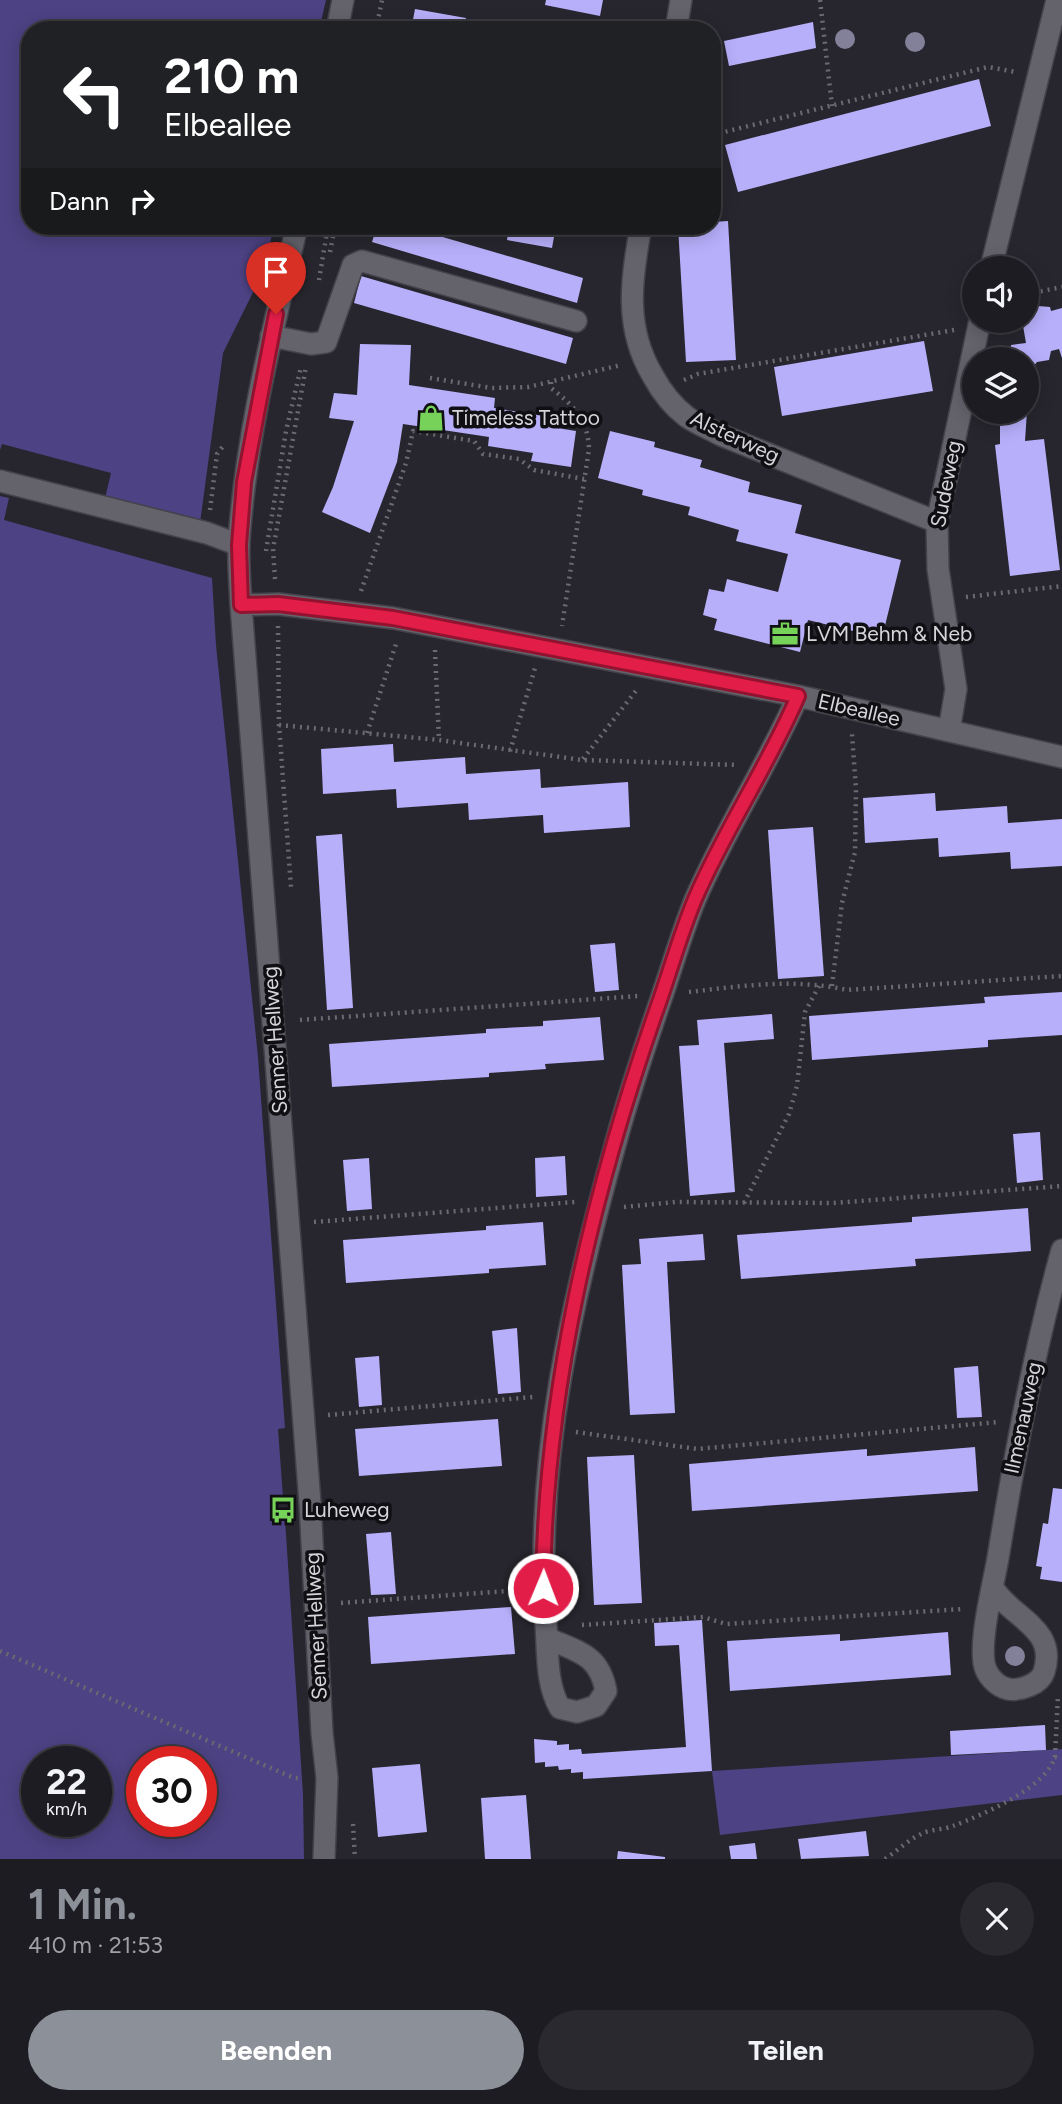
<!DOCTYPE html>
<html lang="de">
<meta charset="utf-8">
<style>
body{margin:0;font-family:Figtree,sans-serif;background:#2a292f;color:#f1f3f6;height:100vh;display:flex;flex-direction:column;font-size:26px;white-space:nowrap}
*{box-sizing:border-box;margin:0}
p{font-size:23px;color:#a0a1a5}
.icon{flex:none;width:38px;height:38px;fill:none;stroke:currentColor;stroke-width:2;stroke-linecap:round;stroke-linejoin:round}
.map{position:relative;height:1859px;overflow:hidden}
.sheet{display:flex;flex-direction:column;background:#1d1c22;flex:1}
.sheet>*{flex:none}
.banner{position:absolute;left:21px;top:21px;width:700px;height:214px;border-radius:28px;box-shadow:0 4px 18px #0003,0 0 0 2px #3b3a40;background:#202124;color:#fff;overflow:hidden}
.buttons{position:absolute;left:962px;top:256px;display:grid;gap:14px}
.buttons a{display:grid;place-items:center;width:77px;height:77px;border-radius:50%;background:#1d1c22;box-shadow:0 4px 18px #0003,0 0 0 2px #3b3a40;font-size:35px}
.speed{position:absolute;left:21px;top:1746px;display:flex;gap:14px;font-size:35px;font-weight:700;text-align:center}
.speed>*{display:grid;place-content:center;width:91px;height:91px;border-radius:50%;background:#1d1c22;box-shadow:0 4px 18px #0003,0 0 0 2px #3b3a40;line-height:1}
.speed small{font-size:18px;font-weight:400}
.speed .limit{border:10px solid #d22;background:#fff;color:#111}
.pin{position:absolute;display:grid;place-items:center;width:60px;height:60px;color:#fff;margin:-72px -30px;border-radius:50% 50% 50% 0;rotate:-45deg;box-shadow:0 0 7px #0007}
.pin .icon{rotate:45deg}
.me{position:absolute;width:77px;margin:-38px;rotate:1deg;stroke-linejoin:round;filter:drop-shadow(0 0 5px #0008)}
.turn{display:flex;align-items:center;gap:24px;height:147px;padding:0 28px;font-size:32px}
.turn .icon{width:91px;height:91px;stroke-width:2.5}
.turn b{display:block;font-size:49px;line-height:60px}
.then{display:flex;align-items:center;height:66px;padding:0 28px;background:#0003;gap:14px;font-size:26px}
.round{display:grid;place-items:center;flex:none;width:74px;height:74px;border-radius:37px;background:#2a292f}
.overview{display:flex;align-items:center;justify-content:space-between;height:119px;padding:0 28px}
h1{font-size:42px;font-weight:700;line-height:52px;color:#8c9099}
.cta{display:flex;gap:14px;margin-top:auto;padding:14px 28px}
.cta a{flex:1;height:80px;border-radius:42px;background:#8c9099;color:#fff;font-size:28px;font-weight:700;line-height:80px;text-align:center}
.cta a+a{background:#2a292f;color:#f1f3f6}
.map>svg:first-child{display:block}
</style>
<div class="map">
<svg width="1062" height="1859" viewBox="0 0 1062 1859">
<rect width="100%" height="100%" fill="#27262e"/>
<path fill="#4d4283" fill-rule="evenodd" d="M0 0H326L319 30H30V226H274L264 270 223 353 200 523 105 498 111 473 2 444 0 450Z
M0 496 9 498 4 520 212 578 216 645 258 1057 285 1428 278 1429 283 1497 274 1500 275 1519H285L303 1794 304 1859H0ZM37 1762H96V1822H37ZM142 1762H201V1822H142Z
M1062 1749V1795L720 1835 712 1771Z"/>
<path fill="#b7affa" d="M546 0H603L600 16 545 5Z
M415 9 466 18 464 30H411Z
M813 22 816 48 729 66 724 41Z
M979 79 991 126 738 192 725 145Z
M728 221 736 360 686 362 678 226H712V222Z
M377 226H405L583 278 577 303 372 242Z
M509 226H556L552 248 507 240Z
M361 276 573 338 566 364 354 303Z
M1038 306 1050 307 1051 311 1062 308V358L1059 349 1051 351 1049 360 1037 362 1030 371 1034 376 1027 402V359H1009L1011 345 1026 343 1022 320H1027V315L1036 313Z
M924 341 933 391 782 416 774 367Z
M360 344 411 345 409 385 495 398 494 408 552 417 551 427 576 431 571 467 531 461 533 453 488 446 489 437 403 424 397 462 370 533 322 512 333 487 354 421 329 418 334 393 357 395Z
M1000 411H1027L1025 441 1044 439 1060 570 1010 576 995 445 1000 444Z
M610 431 655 442 654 447 702 460 700 467 750 482 748 492 802 505 795 533 901 560 882 638 808 620 800 652 714 630 717 619 703 615 709 589 724 592 727 579 778 592 788 554 736 541 739 530 688 515 690 507 642 495 643 490 598 478Z
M393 744 394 762 465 757 466 774 540 769 541 788 628 782 630 827 544 833 543 815 469 820 468 803 397 808 396 789 323 794 321 749Z
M935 793 936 811 1007 806 1008 823 1062 819V866L1011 869 1010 852 939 857 938 838 865 843 863 798Z
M813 827 824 976 778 979 768 830Z
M342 834 353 1008 327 1010 316 836Z
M615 943 619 990 595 992 590 945Z
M1062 992V1035L988 1040V1047L812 1060 809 1016 985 1003 984 997Z
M772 1014 774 1039 724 1043 735 1192 690 1196 679 1046 699 1045 697 1020Z
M600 1017 604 1060 545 1064 546 1069 489 1073V1077L332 1087 329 1044 486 1033V1029L543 1026V1021Z
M1040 1132 1043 1180 1017 1183 1013 1134Z
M565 1156 567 1195 536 1197 535 1158Z
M369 1158 372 1209 347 1211 343 1160Z
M1028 1208 1031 1251 915 1259 916 1266 741 1279 737 1235 912 1222V1217Z
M543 1222 546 1265 489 1269V1273L346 1283 343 1240 486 1230V1226Z
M703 1234 705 1260 667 1262 675 1413 630 1415 622 1265 641 1264 639 1239Z
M517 1328 521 1392 498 1394 492 1331Z
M379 1356 382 1405 359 1407 355 1358Z
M978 1366 982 1417 957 1418 954 1368Z
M498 1419 502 1466 359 1476 355 1429Z
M975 1447 978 1491 692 1511 689 1464 867 1449V1456Z
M634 1455 642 1603 594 1605 587 1457Z
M1053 1488 1062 1489V1582L1040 1579 1042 1567 1036 1566 1043 1523 1048 1524Z
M391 1532 396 1594 371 1595 366 1534Z
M511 1607 515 1654 371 1664 368 1617Z
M702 1620 712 1771 583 1779V1772L571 1773V1769L559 1770 558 1766 545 1767V1762L535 1763 534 1739 557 1741V1745L569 1744V1750L581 1749 582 1754 686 1747 679 1645 655 1646 654 1623Z
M948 1632 951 1675 730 1691 727 1641 840 1634V1641Z
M1045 1725 1046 1750 951 1755 950 1731Z
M420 1764 427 1832 378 1837 372 1768Z
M526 1795 531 1859H485L481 1798Z
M866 1831 869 1856 801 1859 798 1839Z
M755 1843 757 1859H731L729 1846Z
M618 1851 665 1857V1859H617Z"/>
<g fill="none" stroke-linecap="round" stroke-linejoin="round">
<g stroke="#434249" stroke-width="24">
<path id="minor" d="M337 30 343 0
M676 30 681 0
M297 226C273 330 246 435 239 541 238 562 240 584 241 605L310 1503 322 1733 327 1778 324 1859
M641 226C631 279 624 328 653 376 661 391 674 407 687 417 697 424 710 429 721 435L937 522
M991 268 1057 0
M271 336 311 344 326 342 353 265 362 261 576 321
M0 481 207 533 239 545
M241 605 278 604 393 618 798 696 1062 757
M949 731 956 689 938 569 937 522 980 320
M993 1588C1011 1618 1058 1628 1044 1672 1040 1684 1021 1691 1008 1689 996 1686 986 1675 984 1663 980 1636 993 1586 998 1558 1015 1454 1034 1351 1062 1250
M547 1638C578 1652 599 1654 606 1691L596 1706 577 1712 560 1708C546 1684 548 1653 546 1625 534 1460 573 1295 617 1138 630 1090 646 1043 662 996 673 964 682 932 695 900 725 830 767 766 798 696"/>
</g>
<path stroke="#6b6a71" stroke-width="4.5" stroke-dasharray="2 5" stroke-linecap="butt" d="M820 0 832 106
M376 30 382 0
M712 135 988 67 1016 72
M330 252 335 226
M319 280 328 226
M1027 294 1062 287
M430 378 492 388 528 387 621 365
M684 380 698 374 954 330
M551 382V388C573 405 588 419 589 449L562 626
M210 510 217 454 224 445
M266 551 286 431 301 367
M275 579 273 549 306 367
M361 591 406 463 413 431 474 441 483 454 519 459 534 470 584 479
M966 597 1062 586
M278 626 279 725 291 887
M435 650 439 740
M279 725 439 740 582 760 738 765
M367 733 396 644
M510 751 535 668
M583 759 638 688
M832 986 842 903 855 852 856 790 852 734
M689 992C741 986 795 978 847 990L1062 976
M300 1020 638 996
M744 1203 789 1114 797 1086 805 1012 819 986
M624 1207 675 1202 833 1203 1062 1186
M314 1222 575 1202
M328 1415 533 1397
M576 1432 697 1449 999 1422
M341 1603 521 1590
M582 1625 703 1617 726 1624 963 1609
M0 1651 294 1778H302
M1055 1757 1058 1695
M353 1824 355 1859
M885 1859C897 1851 908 1840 921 1834 930 1829 943 1830 953 1826 982 1815 1046 1788 1055 1757L1062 1758"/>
<use href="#minor" stroke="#64636c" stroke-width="21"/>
</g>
<g fill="#83819a">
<circle cx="845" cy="39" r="10"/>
<circle cx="915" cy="42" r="10"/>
<circle cx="1015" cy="1656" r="10"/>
</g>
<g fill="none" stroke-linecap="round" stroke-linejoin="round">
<g stroke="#92132f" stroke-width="18">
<path id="route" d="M276 314 244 482 239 545 241 605 278 604 393 618 798 696C768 766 725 829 695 899 679 937 669 976 655 1014 591 1199 545 1392 543 1588"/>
</g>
<use href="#route" stroke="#e11d48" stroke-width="12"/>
</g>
<defs>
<g id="shop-bare" transform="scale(2.1)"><path d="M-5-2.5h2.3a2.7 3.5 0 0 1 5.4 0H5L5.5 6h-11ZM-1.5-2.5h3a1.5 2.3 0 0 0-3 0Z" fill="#77d259" stroke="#100f13" stroke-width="2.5" paint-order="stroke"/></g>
<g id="office-bare" transform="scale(2.1)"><path d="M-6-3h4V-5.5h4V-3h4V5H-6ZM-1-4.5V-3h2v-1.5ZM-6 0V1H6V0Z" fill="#77d259" stroke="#100f13" stroke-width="2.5" paint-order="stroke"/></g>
<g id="bus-bare" transform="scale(2.1)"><path d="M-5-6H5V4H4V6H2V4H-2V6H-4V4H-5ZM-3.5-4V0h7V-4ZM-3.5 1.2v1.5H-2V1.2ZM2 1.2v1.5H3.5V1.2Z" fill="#77d259" stroke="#100f13" stroke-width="2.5" paint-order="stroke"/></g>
</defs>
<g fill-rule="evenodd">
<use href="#shop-bare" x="431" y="418"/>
<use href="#office-bare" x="785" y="634"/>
<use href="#bus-bare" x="283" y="1510"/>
</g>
<g text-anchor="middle" stroke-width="7" stroke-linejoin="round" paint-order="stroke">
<g font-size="21" fill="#d5d5da" stroke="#100f13" text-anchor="start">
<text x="452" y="425">Timeless Tattoo</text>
<text x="806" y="641">LVM Behm &amp; Neb</text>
<text x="304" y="1517">Luheweg</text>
</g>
<g font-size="21" fill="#d5d5da" stroke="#100f13">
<text transform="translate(735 437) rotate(25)" y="7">Alsterweg</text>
<text transform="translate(946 484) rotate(-79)" y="7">Sudeweg</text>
<text transform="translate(859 710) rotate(13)" y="7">Elbeallee</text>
<text transform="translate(275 1040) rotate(-94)" y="7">Senner Hellweg</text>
<text transform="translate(1023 1418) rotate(-78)" y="7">Ilmenauweg</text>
<text transform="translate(316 1626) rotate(-93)" y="7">Senner Hellweg</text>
</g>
</g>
</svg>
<div class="buttons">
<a><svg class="icon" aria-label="sound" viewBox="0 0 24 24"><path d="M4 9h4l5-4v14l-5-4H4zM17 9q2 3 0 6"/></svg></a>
<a><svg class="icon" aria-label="layers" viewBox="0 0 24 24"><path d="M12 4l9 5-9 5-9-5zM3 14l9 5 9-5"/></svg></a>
</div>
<div class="speed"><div>22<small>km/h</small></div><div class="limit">30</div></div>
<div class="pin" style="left:276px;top:314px;background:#d93025"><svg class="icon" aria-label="arrive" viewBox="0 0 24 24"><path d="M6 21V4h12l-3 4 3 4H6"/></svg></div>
<svg class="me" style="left:543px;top:1588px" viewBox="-20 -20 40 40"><circle r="17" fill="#e11d48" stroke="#fff" stroke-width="3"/><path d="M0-11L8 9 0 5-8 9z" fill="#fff"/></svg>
<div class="banner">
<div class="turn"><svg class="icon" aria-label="left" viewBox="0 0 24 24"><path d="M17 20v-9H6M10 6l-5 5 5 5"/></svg><div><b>210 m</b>Elbeallee</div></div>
<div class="then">Dann<svg class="icon" aria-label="right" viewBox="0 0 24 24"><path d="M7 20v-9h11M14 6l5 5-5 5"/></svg></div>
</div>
</div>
<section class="sheet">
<div class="overview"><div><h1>1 Min.</h1><p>410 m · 21:53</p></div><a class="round"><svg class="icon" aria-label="close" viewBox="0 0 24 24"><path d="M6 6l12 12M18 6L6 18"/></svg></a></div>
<div class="cta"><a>Beenden</a><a>Teilen</a></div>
</section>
